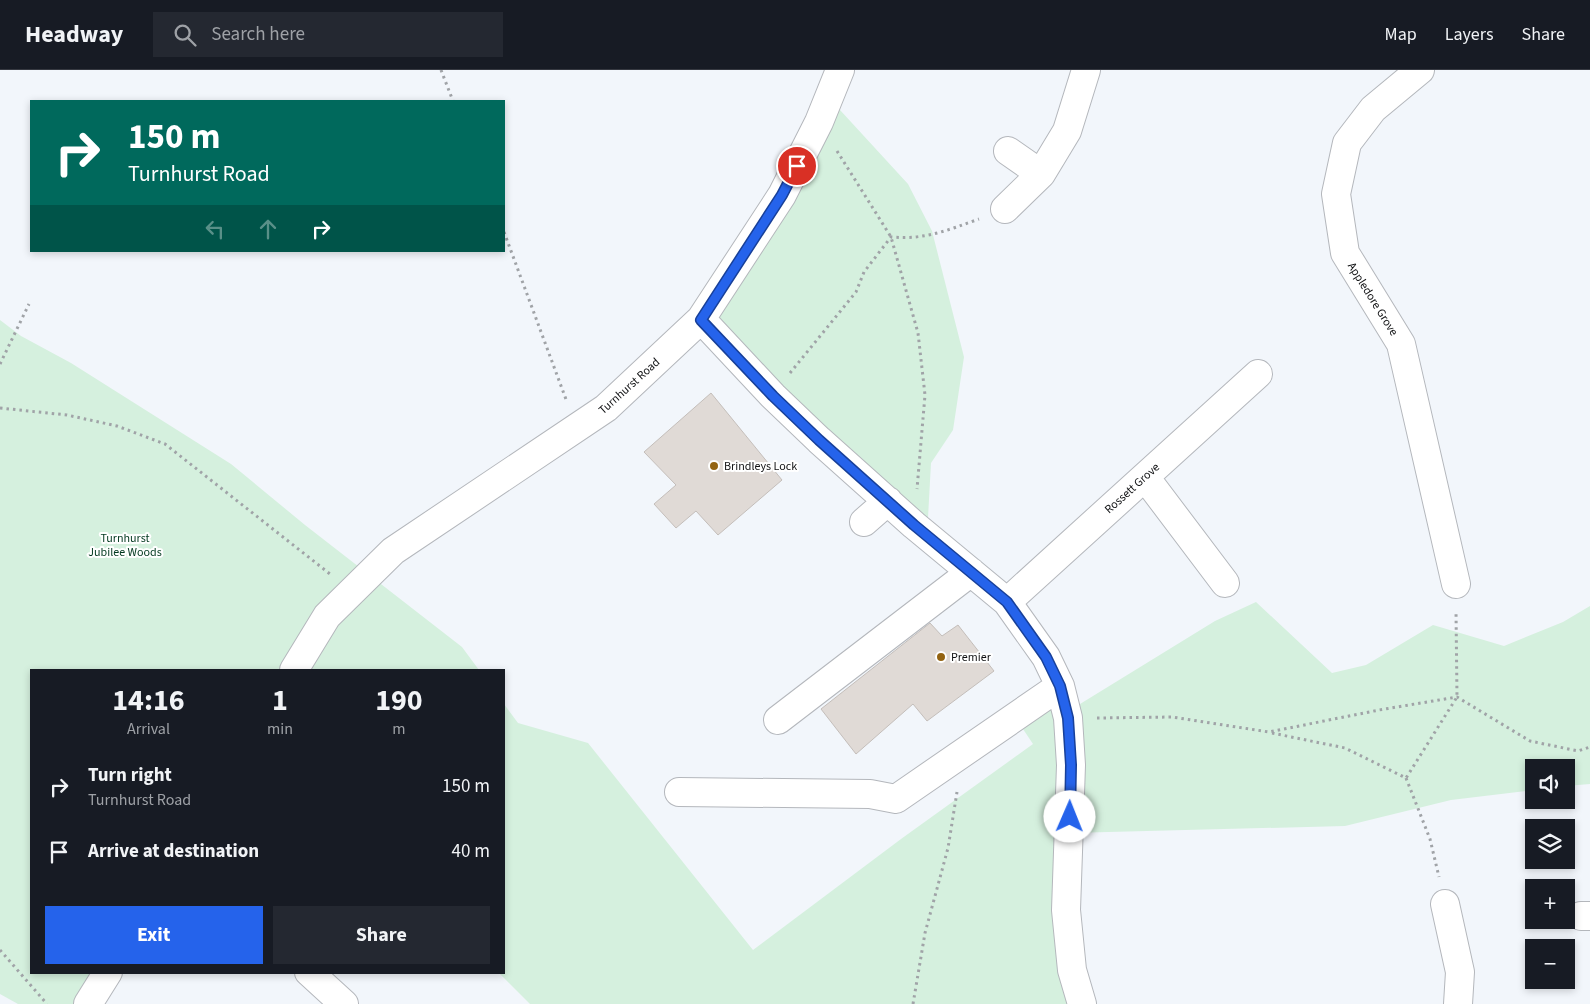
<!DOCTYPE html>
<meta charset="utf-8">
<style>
body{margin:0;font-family:"Source Sans 3",sans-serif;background:#242831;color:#f1f3f6;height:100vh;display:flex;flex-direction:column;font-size:19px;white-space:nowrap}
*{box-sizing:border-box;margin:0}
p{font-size:16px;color:#9ea1a6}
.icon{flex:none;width:28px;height:28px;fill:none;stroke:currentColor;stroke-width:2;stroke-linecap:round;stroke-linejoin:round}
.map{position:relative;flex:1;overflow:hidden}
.panel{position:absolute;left:30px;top:599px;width:475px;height:305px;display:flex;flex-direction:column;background:#171b24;border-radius:0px;box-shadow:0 2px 8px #0003}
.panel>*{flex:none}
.guide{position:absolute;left:30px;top:30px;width:475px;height:152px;border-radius:0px;box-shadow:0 2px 8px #0003;background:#00695c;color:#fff;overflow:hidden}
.fabs{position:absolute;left:1525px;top:689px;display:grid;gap:10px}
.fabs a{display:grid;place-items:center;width:50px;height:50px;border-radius:0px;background:#171b24;box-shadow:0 2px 8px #0003;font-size:25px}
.pin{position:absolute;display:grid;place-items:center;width:42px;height:42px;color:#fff;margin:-21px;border:2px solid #fff;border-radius:50%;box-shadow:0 1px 5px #0007}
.me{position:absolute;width:55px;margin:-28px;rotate:1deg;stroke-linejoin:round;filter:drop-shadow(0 0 4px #0008)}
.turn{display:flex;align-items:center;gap:18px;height:105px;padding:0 15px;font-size:22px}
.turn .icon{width:65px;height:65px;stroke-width:2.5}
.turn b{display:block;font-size:35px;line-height:42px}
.lanes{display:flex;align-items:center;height:48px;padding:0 15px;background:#0003;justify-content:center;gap:25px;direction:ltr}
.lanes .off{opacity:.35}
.eta{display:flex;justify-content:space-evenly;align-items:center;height:85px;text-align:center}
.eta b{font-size:30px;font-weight:700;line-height:35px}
.action{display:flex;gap:10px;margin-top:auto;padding:10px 15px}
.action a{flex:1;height:58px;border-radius:0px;background:#2563eb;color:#fff;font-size:20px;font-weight:700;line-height:58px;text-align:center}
.action a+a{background:#242831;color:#f1f3f6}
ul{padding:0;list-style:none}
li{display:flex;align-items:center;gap:15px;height:65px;padding:0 15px}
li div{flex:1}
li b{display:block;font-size:19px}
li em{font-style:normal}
header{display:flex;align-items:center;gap:30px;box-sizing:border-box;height:70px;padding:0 25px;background:#171b24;border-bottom:1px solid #363941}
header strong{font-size:24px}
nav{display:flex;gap:28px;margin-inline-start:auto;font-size:18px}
.search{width:350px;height:45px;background:#242831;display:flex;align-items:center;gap:12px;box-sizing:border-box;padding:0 18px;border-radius:0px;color:#9ea1a6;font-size:19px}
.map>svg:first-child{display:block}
</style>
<header>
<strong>Headway</strong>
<div class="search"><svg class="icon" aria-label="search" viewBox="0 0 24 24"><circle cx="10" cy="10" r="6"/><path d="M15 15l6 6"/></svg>Search here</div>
<nav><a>Map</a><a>Layers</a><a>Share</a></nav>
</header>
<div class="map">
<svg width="1590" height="934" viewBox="0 0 1590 934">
<rect width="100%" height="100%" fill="#f2f6fb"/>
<path fill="#d5f0de" d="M829 28 908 114 932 161 964 287 953 360 931 393 927 466 701 249Z
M0 250 21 266 71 293 231 394 305 455 462 577 479 600H31V902L107 903 88 934H18L0 924Z
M1256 532 1332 603 1366 595 1433 555 1504 576 1563 552 1590 536V714L1566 716V698H1534V720L1451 730 1345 756 1070 763 1077 934H530L499 903 504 902V634L518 653 588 673 753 880 901 769 1033 674 1021 656 1040 643 1064 632 1067 642 1215 551Z"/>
<path fill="#e0dad6" stroke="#c4beba" d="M711 323 782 410 718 465 696 441 676 458 654 434 676 415 644 382Z
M930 553 942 566 958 555 994 601 927 651 913 634 856 684 821 639Z"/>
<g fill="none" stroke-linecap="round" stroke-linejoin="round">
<g stroke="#b4b7bc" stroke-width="30">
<path id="minor" d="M1420 0 1373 39 1347 73 1336 124 1345 183 1401 274 1456 514
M1008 81 1041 104
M1005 139 1041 104 1067 61 1086 0
M701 249 773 326 819 370 914 455 1007 532 1046 587 1060 616 1068 648 1071 695 1066 840 1072 900 1082 934
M1145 407 1225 513
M864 452 888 431
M1007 532 1258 304
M294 600 327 546 393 481 606 338 701 249 782 125 819 52 840 0
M778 650 971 502
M679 722 870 724 896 729 1060 616
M1445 834 1460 902 1458 934
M1581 846H1590
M309 902 344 934
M88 934 108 902"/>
</g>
<path stroke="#a0a3a7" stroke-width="3" stroke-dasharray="2.5 4" stroke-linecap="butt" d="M441 0 453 31
M837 81 891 167 918 263 925 325 917 419
M504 162 567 332
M0 294 29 234
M790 303 856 222 864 202 891 167C925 170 948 160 979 149
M0 338 67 345 117 356 165 374 330 504
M1097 648 1172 647 1269 662 1379 640 1457 627 1530 671 1578 681 1590 677
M1272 663 1345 678 1406 708 1457 627 1456 541
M1406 708 1430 769 1439 807
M0 880 47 934
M913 934 925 863 948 778 957 722"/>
<use href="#minor" stroke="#fff" stroke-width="28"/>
</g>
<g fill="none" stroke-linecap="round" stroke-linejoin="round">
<g stroke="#184099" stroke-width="12">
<path id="route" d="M797 96 782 125 701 250 773 326 819 370 914 455 1007 532 1046 587 1060 616 1068 648 1071 695 1070 747"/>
</g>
<use href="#route" stroke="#2563eb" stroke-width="9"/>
</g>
<g fill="#936312" stroke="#fff" stroke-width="2">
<circle cx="714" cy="396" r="5"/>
<circle cx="941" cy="587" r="5"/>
</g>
<g text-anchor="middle" stroke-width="4" stroke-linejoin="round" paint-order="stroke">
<g font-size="12" fill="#101113" stroke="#fff">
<text transform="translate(1373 229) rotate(58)" y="4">Appledore Grove</text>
<text transform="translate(629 316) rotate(-42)" y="4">Turnhurst Road</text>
<text transform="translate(1132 418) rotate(-42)" y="4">Rossett Grove</text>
</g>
<g font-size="12" fill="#101113" stroke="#fff" text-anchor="start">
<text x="724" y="400">Brindleys Lock</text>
<text x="951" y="591">Premier</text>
</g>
<g font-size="12" fill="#00381e" stroke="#fff">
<text x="125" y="472">Turnhurst<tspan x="125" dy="14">Jubilee Woods</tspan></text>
</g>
</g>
</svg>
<div class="fabs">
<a><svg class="icon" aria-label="sound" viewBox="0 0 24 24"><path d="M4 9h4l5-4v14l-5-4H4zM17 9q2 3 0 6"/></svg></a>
<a><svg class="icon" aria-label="layers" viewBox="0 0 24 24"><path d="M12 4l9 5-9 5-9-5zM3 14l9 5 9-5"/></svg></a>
<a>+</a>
<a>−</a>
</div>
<div class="pin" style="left:797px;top:96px;background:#d93025"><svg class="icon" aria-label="arrive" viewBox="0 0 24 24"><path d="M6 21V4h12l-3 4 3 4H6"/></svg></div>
<svg class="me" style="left:1070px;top:747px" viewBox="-20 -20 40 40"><circle r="19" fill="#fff"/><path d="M0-13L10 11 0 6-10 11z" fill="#2563eb"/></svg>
<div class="guide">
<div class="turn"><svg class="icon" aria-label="right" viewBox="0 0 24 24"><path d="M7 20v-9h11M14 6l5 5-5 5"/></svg><div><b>150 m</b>Turnhurst Road</div></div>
<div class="lanes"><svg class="icon off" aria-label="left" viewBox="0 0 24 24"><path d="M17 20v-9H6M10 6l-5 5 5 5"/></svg><svg class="icon off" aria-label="ahead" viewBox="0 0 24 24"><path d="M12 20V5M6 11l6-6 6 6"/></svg><svg class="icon" aria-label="right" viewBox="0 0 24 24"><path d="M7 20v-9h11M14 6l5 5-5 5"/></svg></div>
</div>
<section class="panel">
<div class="eta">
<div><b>14:16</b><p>Arrival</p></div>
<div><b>1</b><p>min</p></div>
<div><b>190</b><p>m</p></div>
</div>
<ul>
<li><svg class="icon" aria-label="right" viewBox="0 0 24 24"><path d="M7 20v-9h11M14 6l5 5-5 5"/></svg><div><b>Turn right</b><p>Turnhurst Road</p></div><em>150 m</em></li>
<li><svg class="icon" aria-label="arrive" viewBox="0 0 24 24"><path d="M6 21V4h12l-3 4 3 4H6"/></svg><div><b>Arrive at destination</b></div><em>40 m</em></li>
</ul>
<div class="action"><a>Exit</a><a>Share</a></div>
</section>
</div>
